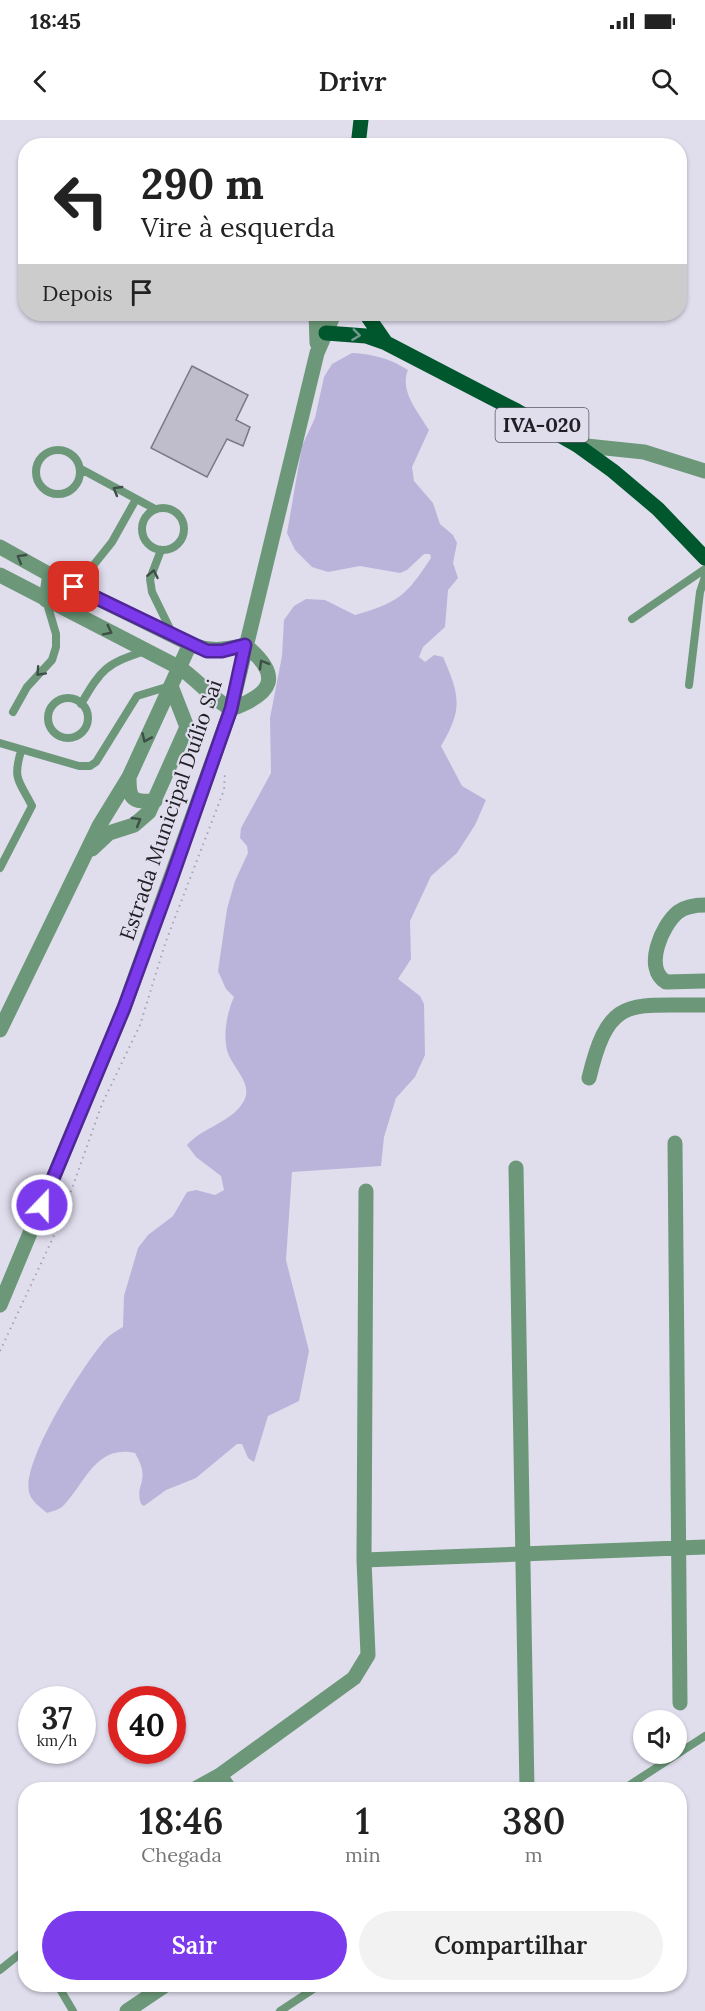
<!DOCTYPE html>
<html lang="pt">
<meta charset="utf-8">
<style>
body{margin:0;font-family:Lora,serif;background:#f2f2f2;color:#222;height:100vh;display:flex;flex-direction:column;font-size:22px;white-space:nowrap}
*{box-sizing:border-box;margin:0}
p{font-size:20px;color:#767676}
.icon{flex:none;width:33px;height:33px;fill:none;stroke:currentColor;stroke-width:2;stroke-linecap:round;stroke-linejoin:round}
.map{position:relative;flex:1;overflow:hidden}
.sheet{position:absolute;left:18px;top:1662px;width:669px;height:210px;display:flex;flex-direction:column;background:#fff;border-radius:24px;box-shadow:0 2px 4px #0004}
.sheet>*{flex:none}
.hud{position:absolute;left:18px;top:18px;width:669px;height:183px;border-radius:24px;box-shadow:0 2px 4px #0004;background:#fff;color:#222;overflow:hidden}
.buttons{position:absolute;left:633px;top:1590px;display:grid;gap:12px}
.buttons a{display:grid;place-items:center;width:54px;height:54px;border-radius:50%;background:#fff;box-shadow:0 2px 4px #0004;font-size:30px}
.speed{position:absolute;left:18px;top:1566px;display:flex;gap:12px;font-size:30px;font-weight:700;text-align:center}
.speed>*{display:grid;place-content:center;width:78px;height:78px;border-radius:50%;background:#fff;box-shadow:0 2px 4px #0004;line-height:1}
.speed small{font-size:15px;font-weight:400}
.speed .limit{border:9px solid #d22;background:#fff;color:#111}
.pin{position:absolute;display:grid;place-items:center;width:51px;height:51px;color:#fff;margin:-26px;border-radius:12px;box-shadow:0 3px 9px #0006}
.me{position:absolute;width:66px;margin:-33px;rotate:22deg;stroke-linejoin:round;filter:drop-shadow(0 0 4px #0008)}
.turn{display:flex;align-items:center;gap:21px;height:126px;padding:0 24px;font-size:27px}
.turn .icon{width:78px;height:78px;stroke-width:2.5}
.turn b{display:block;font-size:42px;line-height:51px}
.then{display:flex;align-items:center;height:57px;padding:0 24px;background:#0003;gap:12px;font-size:22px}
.eta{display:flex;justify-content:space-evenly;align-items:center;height:102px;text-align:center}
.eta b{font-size:36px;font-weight:600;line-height:42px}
.button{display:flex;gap:12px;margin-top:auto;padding:12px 24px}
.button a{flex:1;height:69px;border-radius:36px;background:#7c3aed;color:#fff;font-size:24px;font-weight:600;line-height:69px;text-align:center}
.button a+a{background:#f2f2f2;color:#222}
.status{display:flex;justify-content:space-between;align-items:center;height:42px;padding:0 30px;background:#fff;direction:ltr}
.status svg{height:16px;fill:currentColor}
header{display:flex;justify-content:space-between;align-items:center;height:78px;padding:0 24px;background:#fff;font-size:27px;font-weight:600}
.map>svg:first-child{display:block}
</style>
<div class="status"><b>18:45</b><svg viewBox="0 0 49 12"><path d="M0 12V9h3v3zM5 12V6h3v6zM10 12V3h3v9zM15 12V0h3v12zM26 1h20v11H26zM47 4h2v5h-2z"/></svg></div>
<header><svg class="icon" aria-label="back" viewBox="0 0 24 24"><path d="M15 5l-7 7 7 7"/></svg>Drivr<svg class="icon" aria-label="search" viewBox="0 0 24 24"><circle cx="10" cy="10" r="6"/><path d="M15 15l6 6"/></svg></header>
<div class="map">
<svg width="705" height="1891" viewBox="0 0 705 1891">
<rect width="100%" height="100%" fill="#e0dded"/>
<path fill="#bbb4da" d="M352 233C373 234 391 239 408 250 399 271 419 293 429 310L412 347 414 361 433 383 440 404 453 415 457 423 453 443 458 458 448 470 445 507 423 527 419 537 425 542 434 535 443 537C460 576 463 589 441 626L462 666 486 680 475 705 457 733 431 756 410 801 411 839 398 859 420 876 424 884 425 935 415 957 396 978 384 1017 381 1046 292 1052 286 1140 309 1231 299 1281 268 1296 254 1342 248 1338 242 1324H237L196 1358 166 1370 144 1386 141 1384C134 1362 152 1363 135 1333 96 1324 85 1363 64 1385 60 1390 52 1391 47 1393 40 1387 31 1381 29 1372 22 1340 83 1246 104 1221 109 1215 116 1211 123 1207L124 1176 138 1128 148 1115 173 1096 187 1072 196 1070 215 1075 224 1070 221 1056 196 1037 187 1025C202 1008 229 1003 242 984 256 964 232 949 227 930 223 914 227 892 234 877L226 869 218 851 227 789 235 761 248 733 247 726 240 718 241 708 271 653 270 598 282 536 284 500 294 486 306 479 325 480 355 495C399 482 406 476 431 438L430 434H424L407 450 400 453 360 446 328 452 312 447 295 430 287 413 302 326 315 298 324 257 332 244Z"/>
<path fill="#bfbccb" stroke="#7a7886" stroke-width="1.5" d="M192 246 248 275 236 300 250 307 243 326 227 319 207 357 151 328Z"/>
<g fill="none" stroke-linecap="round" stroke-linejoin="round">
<path stroke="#a6a4b1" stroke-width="2" stroke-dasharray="1.5 4.5" stroke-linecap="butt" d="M0 1231 59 1105 102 984 140 905 166 821 224 670 225 651"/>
<path stroke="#6c9879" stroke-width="8" d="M36 352a22 22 0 1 1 44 0a22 22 0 1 1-44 0Z
M81 349 155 389
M142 409a21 21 0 1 1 42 0a21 21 0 1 1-42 0Z
M161 430 150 459 152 472 172 513
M56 457 92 447 112 422 135 381
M632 499 705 449
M689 565 700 472 705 457
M48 598a20 20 0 1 1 40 0a20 20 0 1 1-40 0Z
M81 584C102 548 106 544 145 531
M13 592 27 567 52 540 56 527V514L46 480
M0 623 79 646H90L96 642 137 576 170 566
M0 748 32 686C20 661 12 661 21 631
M622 1670 705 1616
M0 1850 26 1829
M57 1864 73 1891
M280 1891 321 1864"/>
<path stroke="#6c9879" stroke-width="15" d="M577 325 644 332 705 351
M46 480 49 460 54 457
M705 785C695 785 686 786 678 792 662 805 643 848 666 862L705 861
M589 958C609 874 629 886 705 885
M675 1023 680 1583
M516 1048 527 1670
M364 1440 705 1427
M220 1655 230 1670
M193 1670 220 1655 354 1558 368 1535 364 1440 366 1071
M127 1891 167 1864"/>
<path stroke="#6c9879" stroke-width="15" d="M316 194 317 223
M0 427 54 457 190 524C210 532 224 530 245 525
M0 455 180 548C198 560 212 579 231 589 273 574 283 556 245 525
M129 657C129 680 132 682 155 681
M92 729 109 713 134 705 149 692 187 607 171 566
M0 910 99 706 129 657 190 524
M0 1185 124 888 231 589 317 233 334 194"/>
<path stroke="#01572d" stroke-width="15" d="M358 26 361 0
M366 194 386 223 517 291 577 325 613 351 658 389 705 438
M326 213 366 216 386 223"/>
</g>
<defs><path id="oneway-chevron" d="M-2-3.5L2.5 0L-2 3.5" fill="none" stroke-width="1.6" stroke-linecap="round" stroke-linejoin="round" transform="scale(1.5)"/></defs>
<use stroke="#709a8d" href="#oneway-chevron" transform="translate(356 215) rotate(7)"/>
<g stroke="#3e4f47">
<use href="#oneway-chevron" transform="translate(117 370) rotate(-150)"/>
<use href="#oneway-chevron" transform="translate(21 438) rotate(-150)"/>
<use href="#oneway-chevron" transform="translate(153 454) rotate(-79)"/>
<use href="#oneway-chevron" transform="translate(108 511) rotate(27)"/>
<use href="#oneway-chevron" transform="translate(263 544) rotate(-120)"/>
<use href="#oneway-chevron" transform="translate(40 552) rotate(133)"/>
<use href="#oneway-chevron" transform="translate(146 618) rotate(114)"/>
<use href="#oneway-chevron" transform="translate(137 701) rotate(-31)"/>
</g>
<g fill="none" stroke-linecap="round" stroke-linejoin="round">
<g stroke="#51269a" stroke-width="15">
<path id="route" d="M42 1085 124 888 171 760 231 589 245 525 222 531H207L74 467"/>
</g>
<use href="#route" stroke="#7c3aed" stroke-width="10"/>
</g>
<g text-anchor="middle" stroke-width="4.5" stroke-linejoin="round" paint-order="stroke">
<rect fill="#e0dded" stroke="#5a5861" stroke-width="1.5" x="495.5" y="288" width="93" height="34" rx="4.5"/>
<g font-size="20" font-weight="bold" fill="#201f25">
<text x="542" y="312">IVA-020</text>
</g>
<g font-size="21" fill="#201f25" stroke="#e0dded">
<text transform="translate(171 690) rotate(-71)" y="7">Estrada Municipal Duílio Sai</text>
</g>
</g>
</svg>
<div class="buttons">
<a><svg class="icon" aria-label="sound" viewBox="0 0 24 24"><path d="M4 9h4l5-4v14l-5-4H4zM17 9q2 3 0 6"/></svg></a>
</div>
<div class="speed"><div>37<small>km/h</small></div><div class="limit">40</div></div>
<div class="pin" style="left:74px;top:467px;background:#d93025"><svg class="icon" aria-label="arrive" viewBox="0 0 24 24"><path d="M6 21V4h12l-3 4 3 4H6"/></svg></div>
<svg class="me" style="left:42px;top:1085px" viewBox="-20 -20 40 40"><circle r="17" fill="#7c3aed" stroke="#fff" stroke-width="3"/><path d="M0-11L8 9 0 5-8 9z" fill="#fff"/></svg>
<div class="hud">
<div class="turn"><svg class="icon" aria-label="left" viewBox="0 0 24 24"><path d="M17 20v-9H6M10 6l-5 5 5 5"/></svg><div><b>290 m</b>Vire à esquerda</div></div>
<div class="then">Depois<svg class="icon" aria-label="arrive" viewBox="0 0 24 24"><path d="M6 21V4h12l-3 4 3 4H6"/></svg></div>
</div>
<section class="sheet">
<div class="eta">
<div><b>18:46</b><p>Chegada</p></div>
<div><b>1</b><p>min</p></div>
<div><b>380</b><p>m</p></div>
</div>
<div class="button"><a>Sair</a><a>Compartilhar</a></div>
</section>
</div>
